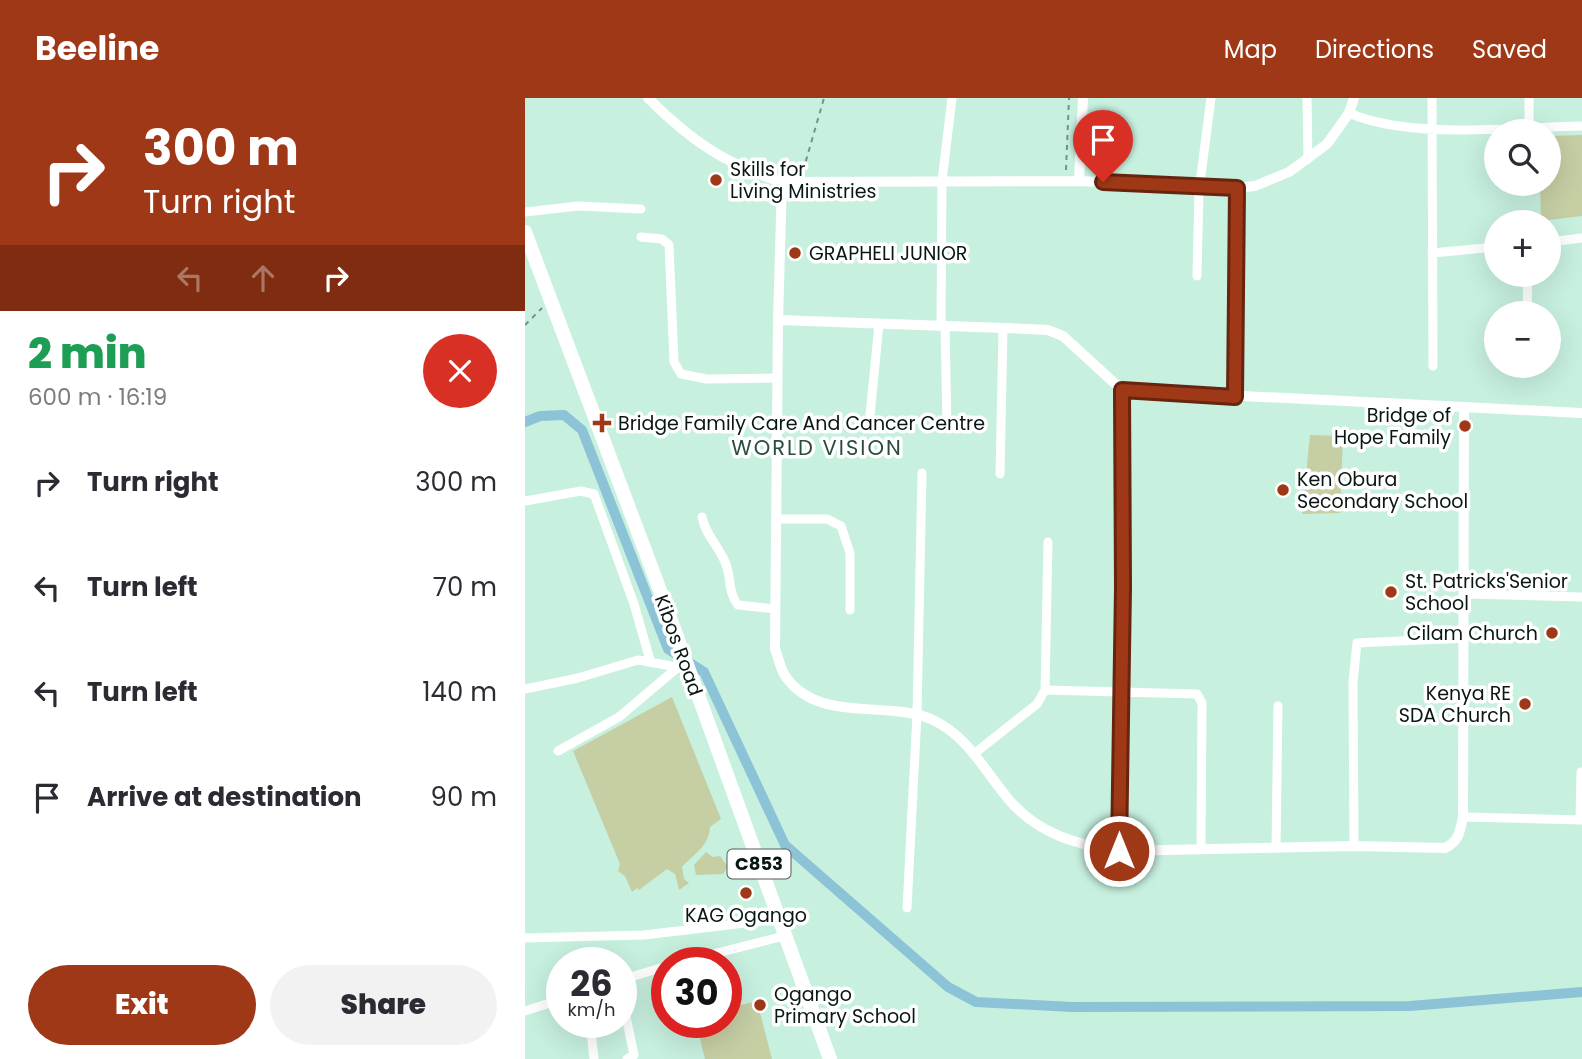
<!DOCTYPE html>
<meta charset="utf-8">
<style>
body{margin:0;font-family:Poppins,sans-serif;background:#f2f2f3;color:#2b2b33;height:100vh;display:flex;flex-direction:column;font-size:26px;white-space:nowrap}
*{box-sizing:border-box;margin:0}
p{font-size:23px;color:#7c7c81}
.icon{flex:none;width:38px;height:38px;fill:none;stroke:currentColor;stroke-width:2;stroke-linecap:round;stroke-linejoin:round}
.map{position:relative;flex:1;overflow:hidden}
.side{display:flex;flex-direction:column;background:#fff;width:525px}
.side>*{flex:none}
.hud{background:#9f3816;color:#fff;overflow:hidden}
.buttons{position:absolute;left:959px;top:21px;display:grid;gap:14px}
.buttons a{display:grid;place-items:center;width:77px;height:77px;border-radius:50%;background:#fff;box-shadow:0 7px 28px #0002;font-size:35px}
.speed{position:absolute;left:21px;top:849px;display:flex;gap:14px;font-size:35px;font-weight:700;text-align:center}
.speed>*{display:grid;place-content:center;width:91px;height:91px;border-radius:50%;background:#fff;box-shadow:0 7px 28px #0002;line-height:1}
.speed small{font-size:18px;font-weight:400}
.speed .limit{border:10px solid #d22;background:#fff;color:#111}
.pin{position:absolute;display:grid;place-items:center;width:60px;height:60px;color:#fff;margin:-72px -30px;border-radius:50% 50% 50% 0;rotate:-45deg;box-shadow:0 0 7px #0007}
.pin .icon{rotate:45deg}
.me{position:absolute;width:77px;margin:-38px;rotate:0deg;stroke-linejoin:round;filter:drop-shadow(0 0 5px #0008)}
.turn{display:flex;align-items:center;gap:24px;height:147px;padding:0 28px;font-size:32px}
.turn .icon{width:91px;height:91px;stroke-width:2.5}
.turn b{display:block;font-size:49px;line-height:60px}
.lanes{display:flex;align-items:center;height:66px;padding:0 28px;background:#0003;justify-content:center;gap:35px;direction:ltr}
.lanes .off{opacity:.35}
.round{display:grid;place-items:center;flex:none;width:74px;height:74px;border-radius:37px;background:#f2f2f3}
.summary{display:flex;align-items:center;justify-content:space-between;height:119px;padding:0 28px}
h1{font-size:42px;font-weight:800;line-height:52px;color:#1e9e55}
.cta{display:flex;gap:14px;margin-top:auto;padding:14px 28px}
.cta a{flex:1;height:80px;border-radius:42px;background:#9f3816;color:#fff;font-size:28px;font-weight:800;line-height:80px;text-align:center}
.cta a+a{background:#f2f2f3;color:#2b2b33}
ul{padding:0;list-style:none}
li{display:flex;align-items:center;gap:21px;height:105px;padding:0 28px}
li div{flex:1}
li b{display:block;font-size:26px}
li em{font-style:normal}
header{display:flex;align-items:center;gap:42px;box-sizing:border-box;height:98px;padding:0 35px;background:#9f3816;color:#fff}
header strong{font-size:33px}
nav{display:flex;gap:38px;margin-inline-start:auto;font-size:24px}
main{display:flex;flex:1;min-height:0}
.map>svg:first-child{display:block}
</style>
<header>
<strong>Beeline</strong>
<nav><a>Map</a><a>Directions</a><a>Saved</a></nav>
</header>
<main>
<section class="side">
<div class="hud">
<div class="turn"><svg class="icon" aria-label="right" viewBox="0 0 24 24"><path d="M7 20v-9h11M14 6l5 5-5 5"/></svg><div><b>300 m</b>Turn right</div></div>
<div class="lanes"><svg class="icon off" aria-label="left" viewBox="0 0 24 24"><path d="M17 20v-9H6M10 6l-5 5 5 5"/></svg><svg class="icon off" aria-label="ahead" viewBox="0 0 24 24"><path d="M12 20V5M6 11l6-6 6 6"/></svg><svg class="icon" aria-label="right" viewBox="0 0 24 24"><path d="M7 20v-9h11M14 6l5 5-5 5"/></svg></div>
</div>
<div class="summary"><div><h1>2 min</h1><p>600 m · 16:19</p></div><a class="round" style="background:#d93025;color:#fff"><svg class="icon" aria-label="close" viewBox="0 0 24 24"><path d="M6 6l12 12M18 6L6 18"/></svg></a></div>
<ul>
<li><svg class="icon" aria-label="right" viewBox="0 0 24 24"><path d="M7 20v-9h11M14 6l5 5-5 5"/></svg><div><b>Turn right</b></div><em>300 m</em></li>
<li><svg class="icon" aria-label="left" viewBox="0 0 24 24"><path d="M17 20v-9H6M10 6l-5 5 5 5"/></svg><div><b>Turn left</b></div><em>70 m</em></li>
<li><svg class="icon" aria-label="left" viewBox="0 0 24 24"><path d="M17 20v-9H6M10 6l-5 5 5 5"/></svg><div><b>Turn left</b></div><em>140 m</em></li>
<li><svg class="icon" aria-label="arrive" viewBox="0 0 24 24"><path d="M6 21V4h12l-3 4 3 4H6"/></svg><div><b>Arrive at destination</b></div><em>90 m</em></li>
</ul>
<div class="cta"><a>Exit</a><a>Share</a></div>
</section>
<div class="map">
<svg width="1057" height="961" viewBox="0 0 1057 961">
<rect width="100%" height="100%" fill="#c7f0df"/>
<path fill="#c6cea4" d="M1057 37V118L1016 123 1015 86H1024V38Z
M785 337 818 338 815 415 777 416Z
M147 599 196 721 185 729C184 748 170 755 157 769L159 781 164 785 154 792 150 776 142 771 114 792 112 790 107 794 100 778 93 773 95 766 48 653Z
M181 754 188 759 195 758 203 769 198 776 171 777 169 767Z
M232 903 247 961H180L171 924H201V911Z"/>
<g fill="none" stroke-linecap="round" stroke-linejoin="round">
<path stroke="#8cc3d6" stroke-width="10" d="M0 324 15 318 39 317 57 332 143 551 179 574 260 747 423 889 451 904 547 909 885 908 1057 894"/>
<path stroke="#759387" stroke-width="2" stroke-dasharray="5 5" stroke-linecap="butt" d="M541 72 544 0
M278 73 299 0
M0 227 17 210"/>
<path stroke="#fff" stroke-width="9" d="M782 0 783 61
M907 0 908 268
M824 15C886 42 989 29 1057 28
M1004 29V0
M0 114 53 108 116 111
M116 139 137 141 144 147 149 264 156 276 182 281 252 280
M1024 144 1057 140
M907 155 971 149
M672 178 674 93 686 0
M1002 215 1003 177
M416 228 417 83 427 0
M420 228 422 330
M345 317 354 226
M475 376 478 230H483
M0 403 56 393 69 396 109 506 125 562
M177 419C181 438 193 447 200 464 207 479 202 493 213 507L250 511
M251 421H302L316 428 325 455V512
M939 496 1057 499
M0 591 53 580 113 562 163 571
M520 592 672 596 677 605 676 751
M33 653 94 619 152 570
M450 655 512 606 520 592 523 444
M938 719 1057 722
M1055 722 1056 674
M829 748 828 584 832 545 938 540
M751 750 753 608
M594 753 597 292
M382 810 392 616 397 375
M0 840 119 837 254 821
M157 864 259 838
M96 882 142 868
M96 894 109 957 102 961
M0 913 37 901
M65 924 69 961"/>
<path stroke="#fff" stroke-width="10" d="M123 0C165 42 201 67 257 84L554 83 712 90 730 88 764 74 802 46 824 15 829 0
M554 83 558 0
M257 84 253 222 250 551C253 558 255 569 259 576 291 627 363 601 408 622 444 639 460 674 485 703 514 736 552 747 594 753L829 748 920 750C934 743 935 734 938 719L939 309 597 292 538 238 523 232 483 230
M253 222 478 230
M711 298 712 90
M939 309 1057 315"/>
<path stroke="#fff" stroke-width="14" d="M0 134 139 503 305 961"/>
</g>
<g fill="none" stroke-linecap="round" stroke-linejoin="round">
<g stroke="#67240e" stroke-width="18">
<path id="route" d="M578 84 712 90 710 299 597 292 598 489 594 753"/>
</g>
<use href="#route" stroke="#9f3816" stroke-width="12"/>
</g>
<g fill="#9f3816" stroke="#fff" stroke-width="2.5">
<circle cx="191" cy="82" r="7"/>
<circle cx="270" cy="155" r="7"/>
<path d="M73.5 314.5h7v7h7v7h-7v7h-7v-7h-7v-7h7z"/>
<circle cx="940" cy="328" r="7"/>
<circle cx="758" cy="392" r="7"/>
<circle cx="866" cy="494" r="7"/>
<circle cx="1027" cy="535" r="7"/>
<circle cx="1000" cy="606" r="7"/>
<circle cx="221" cy="795" r="7"/>
<circle cx="235" cy="907" r="7"/>
</g>
<g text-anchor="middle" stroke-width="7" stroke-linejoin="round" paint-order="stroke">
<rect fill="#fff" stroke="#525d58" stroke-width="2" x="202.5" y="751.5" width="63" height="29" rx="5"/>
<g font-size="18" font-weight="bold" fill="#081711">
<text x="234" y="772">C853</text>
</g>
<g font-size="19" fill="#081711" stroke="#fff" text-anchor="start">
<text x="205" y="78">Skills for<tspan x="205" dy="22">Living Ministries</tspan></text>
<text x="284" y="162">GRAPHELI JUNIOR</text>
<text x="926" y="324" text-anchor="end">Bridge of<tspan x="926" dy="22">Hope Family</tspan></text>
<text x="93" y="332">Bridge Family Care And Cancer Centre</text>
<text x="772" y="388">Ken Obura<tspan x="772" dy="22">Secondary School</tspan></text>
<text x="880" y="490">St. Patricks'Senior<tspan x="880" dy="22">School</tspan></text>
<text x="1013" y="542" text-anchor="end">Cilam Church</text>
<text x="986" y="602" text-anchor="end">Kenya RE<tspan x="986" dy="22">SDA Church</tspan></text>
<text x="221" y="824" text-anchor="middle">KAG Ogango</text>
<text x="249" y="903">Ogango<tspan x="249" dy="22">Primary School</tspan></text>
</g>
<g font-size="19" fill="#081711" stroke="#fff">
<text transform="translate(154 547) rotate(70)" y="7">Kibos Road</text>
</g>
<g font-size="21" letter-spacing="2" fill="#294e40" stroke="#fff">
<text x="292" y="357">WORLD VISION</text>
</g>
</g>
</svg>
<div class="buttons">
<a><svg class="icon" aria-label="search" viewBox="0 0 24 24"><circle cx="10" cy="10" r="6"/><path d="M15 15l6 6"/></svg></a>
<a>+</a>
<a>−</a>
</div>
<div class="speed"><div>26<small>km/h</small></div><div class="limit">30</div></div>
<div class="pin" style="left:578px;top:84px;background:#d93025"><svg class="icon" aria-label="arrive" viewBox="0 0 24 24"><path d="M6 21V4h12l-3 4 3 4H6"/></svg></div>
<svg class="me" style="left:594px;top:753px" viewBox="-20 -20 40 40"><circle r="17" fill="#9f3816" stroke="#fff" stroke-width="3"/><path d="M0-11L8 9 0 5-8 9z" fill="#fff"/></svg>
</div>
</main>
